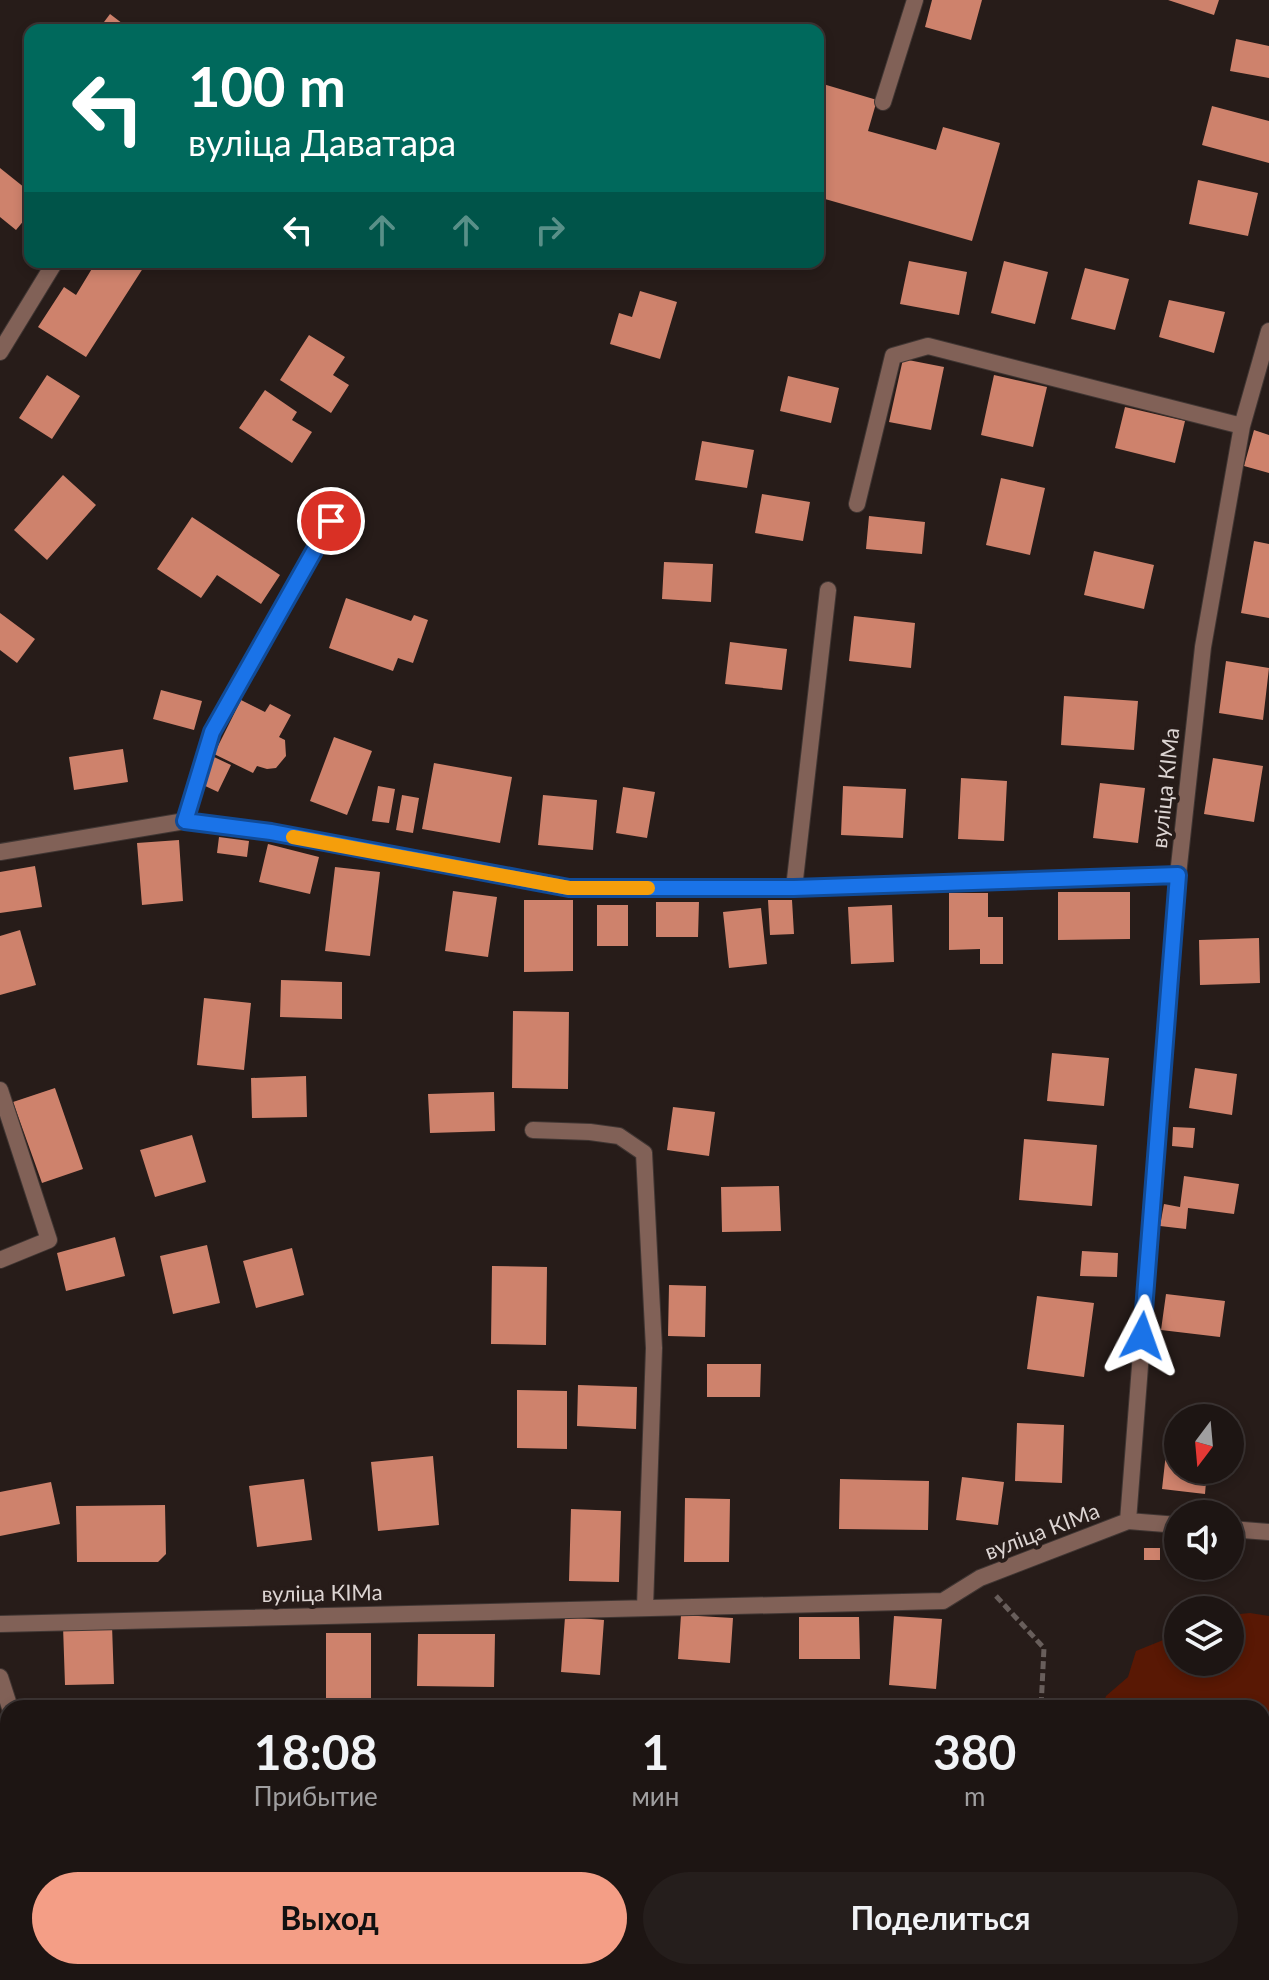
<!DOCTYPE html>
<html lang="ru">
<meta charset="utf-8">
<style>
body{margin:0;font-family:Lato,sans-serif;background:#251e1c;color:#f1f3f6;height:100vh;display:flex;flex-direction:column;font-size:30px;white-space:nowrap}
*{box-sizing:border-box;margin:0}
p{font-size:26px;color:#a09fa0}
.icon{flex:none;width:44px;height:44px;fill:none;stroke:currentColor;stroke-width:2;stroke-linecap:round;stroke-linejoin:round}
.map{position:relative;flex:1;overflow:hidden}
.panel{position:absolute;left:0px;top:1700px;width:1270px;height:280px;display:flex;flex-direction:column;background:#1d1513;border-radius:24px 24px 0 0;box-shadow:0 4px 12px #0003,0 0 0 2px #3b3433}
.panel>*{flex:none}
.guide{position:absolute;left:24px;top:24px;width:800px;height:244px;border-radius:16px;box-shadow:0 4px 12px #0003,0 0 0 2px #3b3433;background:#00695c;color:#fff;overflow:hidden}
.needle{width:52px;rotate:196deg}
.fabs{position:absolute;left:1164px;top:1404px;display:grid;gap:16px}
.fabs a{display:grid;place-items:center;width:80px;height:80px;border-radius:50%;background:#1d1513;box-shadow:0 4px 12px #0003,0 0 0 2px #3b3433;font-size:40px}
.pin{position:absolute;display:grid;place-items:center;width:68px;height:68px;color:#fff;margin:-34px;border:4px solid #fff;border-radius:50%;box-shadow:0 2px 8px #0007}
.me{position:absolute;width:88px;margin:-44px;rotate:4deg;stroke-linejoin:round;filter:drop-shadow(0 0 6px #0008)}
.turn{display:flex;align-items:center;gap:28px;height:168px;padding:0 32px;font-size:36px}
.turn .icon{width:104px;height:104px;stroke-width:2.5}
.turn b{display:block;font-size:56px;line-height:68px}
.lanes{display:flex;align-items:center;height:76px;padding:0 32px;background:#0003;justify-content:center;gap:40px;direction:ltr}
.lanes .off{opacity:.35}
.eta{display:flex;justify-content:space-evenly;align-items:center;height:136px;text-align:center}
.eta b{font-size:48px;font-weight:700;line-height:56px}
.primary-button{display:flex;gap:16px;margin-top:auto;padding:16px 32px}
.primary-button a{flex:1;height:92px;border-radius:48px;background:#f49e86;color:#111;font-size:32px;font-weight:700;line-height:92px;text-align:center}
.primary-button a+a{background:#251e1c;color:#f1f3f6}
.map>svg:first-child{display:block}
</style>
<div class="map">
<svg width="1269" height="1980" viewBox="0 0 1269 1980">
<rect width="100%" height="100%" fill="#271c19"/>
<path fill="#591804" d="M1250 1613 1269 1616V1980H858L857 1972H1262V1708H1102L1106 1696 1128 1677 1136 1651 1178 1634V1662H1230V1615Z"/>
<path fill="#ce826c" d="M932 0H982L971 40 925 27Z
M1168 0H1219L1214 15Z
M110 14 131 30H98Z
M1236 39 1269 46V78L1230 71Z
M823 84 877 100 868 131 936 150 943 127 1000 143 972 241 818 197V102Z
M1212 106 1269 121V163L1202 145Z
M0 168 30 192V213L16 230 0 217Z
M1198 180 1258 193 1248 236 1189 224Z
M909 261 967 272 959 315 900 304Z
M1004 261 1048 272 1035 324 991 313Z
M96 262H147L86 357 38 327 64 287 76 295Z
M1085 268 1129 279 1115 330 1071 319Z
M640 291 677 302 660 359 610 344 619 313 632 317Z
M1169 300 1225 312 1214 353 1159 337Z
M309 335 345 357 333 375 349 385 331 413 280 380Z
M903 359 944 367 931 430 889 422Z
M47 375 80 396 52 439 19 418Z
M994 375 1047 387 1033 447 981 435Z
M788 376 839 388 831 423 780 411Z
M265 390 297 412 292 420 312 432 292 463 239 428Z
M1125 407 1185 421 1175 463 1115 448Z
M1254 430 1269 435V473L1244 466Z
M702 441 754 450 747 488 695 480Z
M63 475 96 505 47 560 14 530Z
M1001 478 1045 488 1030 555 986 545Z
M762 494 810 502 803 541 755 533Z
M869 516 925 522 922 554 866 549Z
M192 517 280 575 261 604 217 575 201 598 157 569Z
M1254 541 1269 544V618L1241 613Z
M1094 551 1154 565 1144 609 1084 595Z
M664 562 713 564 711 602 662 599Z
M346 598 411 621 414 615 428 620 413 663 398 658 393 671 329 648Z
M0 613 35 639 17 663 0 650Z
M854 616 915 623 911 668 849 661Z
M730 642 787 649 782 690 725 684Z
M1226 661 1269 668 1263 720 1219 713Z
M161 690 202 701 194 730 153 719Z
M1064 696 1138 701 1134 750 1061 745Z
M241 700 265 712 270 704 291 715 279 737 285 740 286 756 276 768 267 769 257 766 253 773 214 754Z
M334 737 372 751 347 815 310 801Z
M123 749 128 782 74 790 69 757Z
M214 757 231 765 218 792 201 784Z
M1213 758 1263 766 1254 822 1204 814Z
M434 763 512 777 500 843 422 829Z
M961 778 1007 781 1004 841 958 839Z
M1100 783 1145 788 1138 843 1093 838Z
M378 786 395 789 389 823 372 821Z
M843 786 906 789 903 838 841 835Z
M623 787 655 792 647 838 616 833Z
M402 795 419 798 413 833 396 830Z
M543 795 597 800 593 850 538 845Z
M219 837 249 841 247 857 217 853Z
M179 840 183 901 142 905 137 843Z
M268 844 319 857 310 894 259 882Z
M35 866 42 907 0 913V872Z
M335 867 380 872 370 956 325 951Z
M453 891 497 897 488 957 445 951Z
M1058 892H1130V939L1058 940Z
M949 893H988V917H1003V964H980V949L949 950Z
M524 900H573V971L524 972Z
M768 900H792L794 934 770 935Z
M656 902H699L698 937H656Z
M597 905H628V946H597Z
M892 905 894 962 851 964 848 907Z
M761 908 767 964 729 968 723 912Z
M20 930 36 985 0 995V936Z
M1259 938 1260 983 1200 985 1199 940Z
M281 980 342 982V1019L280 1017Z
M204 998 251 1003 244 1070 197 1065Z
M513 1011 569 1012 568 1089 512 1088Z
M1052 1053 1109 1058 1104 1106 1047 1101Z
M1195 1068 1237 1074 1232 1115 1189 1108Z
M306 1076 307 1117 252 1118 251 1078Z
M55 1088 83 1169 42 1183 13 1102Z
M494 1092 495 1131 430 1133 428 1094Z
M673 1107 715 1112 709 1156 667 1150Z
M1173 1127 1195 1128 1193 1148 1172 1146Z
M192 1135 206 1182 155 1197 140 1150Z
M1024 1139 1097 1145 1092 1206 1019 1200Z
M1184 1176 1239 1184 1234 1214 1188 1208 1186 1229 1160 1226 1164 1204 1180 1207Z
M779 1186 781 1231 722 1232 721 1187Z
M115 1237 125 1276 66 1291 57 1253Z
M207 1245 220 1303 173 1314 160 1256Z
M292 1248 304 1295 256 1308 243 1261Z
M1082 1251 1118 1253 1117 1277 1080 1276Z
M492 1266 547 1267 546 1345 491 1344Z
M669 1285 706 1286 705 1337 668 1336Z
M1166 1294 1225 1301 1220 1337 1161 1330Z
M1037 1296 1094 1303 1084 1377 1027 1369Z
M707 1364H761L760 1397H707Z
M578 1385 637 1387 636 1429 577 1426Z
M517 1390 567 1391V1449L517 1448Z
M1017 1423 1064 1425 1062 1483 1015 1481Z
M1167 1444 1178 1445V1470H1207L1205 1494 1162 1489Z
M433 1456 439 1525 378 1531 371 1462Z
M962 1477 1004 1482 998 1525 956 1520Z
M304 1479 312 1540 257 1547 249 1486Z
M840 1479 929 1481 928 1530 839 1529Z
M51 1482 60 1524 0 1536V1492Z
M685 1498 730 1499 729 1562H684Z
M165 1505 166 1554 158 1562H77L76 1506Z
M571 1509 621 1511 619 1582 569 1581Z
M1144 1548H1160V1560H1144Z
M681 1615 733 1618 730 1663 678 1659Z
M894 1616 942 1619 936 1689 889 1685Z
M565 1617 604 1620 600 1675 561 1672Z
M799 1617H859L860 1659H799Z
M112 1625 114 1684 65 1685 63 1626Z
M326 1633H371V1702H326Z
M418 1634H495L494 1687 417 1686Z
M0 1824 8 1825 7 1957H0Z
M128 1972H173L174 1980H129Z
M246 1972H289L288 1980H246Z
M347 1972H388L386 1980H346Z"/>
<g fill="none" stroke-linecap="round" stroke-linejoin="round">
<g stroke="#403633" stroke-width="18">
<path id="street" d="M883 102 915 0
M0 352 55 262
M857 504 893 356 928 346 1242 426
M185 821 271 832 569 888H794L1178 875
M0 852 185 821 212 732 331 521
M794 888 828 590
M0 1090 49 1240 0 1260
M533 1130 590 1132 619 1136 644 1153 654 1348 645 1607
M1128 1521 1178 1525
M1230 1529 1269 1532
M0 1624 943 1601 980 1578 1128 1521 1178 875 1203 647 1242 426 1269 331
M0 1677 10 1708
M60 1972V1980"/>
</g>
<path stroke="#685e5b" stroke-width="5" stroke-dasharray="8 4" stroke-linecap="butt" d="M996 1596 1044 1648 1041 1708
M816 1972 819 1980"/>
<use href="#street" stroke="#816157" stroke-width="16"/>
</g>
<g fill="none" stroke-linecap="round" stroke-linejoin="round">
<g stroke="#114b97" stroke-width="20">
<path id="route" d="M331 521 212 732 185 821 271 832 569 888H794L1178 875 1142 1336"/>
</g>
<use href="#route" stroke="#1a73e8" stroke-width="14"/>
<path stroke="#f59e0b" stroke-width="14" d="M293 837 569 888H648"/>
</g>
<g text-anchor="middle" stroke-width="8" stroke-linejoin="round" paint-order="stroke">
<g font-size="22" fill="#dcd4d2" stroke="#271c19">
<text transform="translate(1165 788) rotate(-84)" y="8">вуліца КІМа</text>
<text transform="translate(1042 1531) rotate(-21)" y="8">вуліца КІМа</text>
<text transform="translate(322 1593) rotate(-1)" y="8">вуліца КІМа</text>
</g>
</g>
</svg>
<div class="fabs">
<a><svg class="needle" viewBox="-14 -14 28 28"><path d="M0-13l5 13h-10z" fill="#e53935"/><path d="M0 13l5-13h-10z" fill="#a09fa0"/></svg></a>
<a><svg class="icon" aria-label="sound" viewBox="0 0 24 24"><path d="M4 9h4l5-4v14l-5-4H4zM17 9q2 3 0 6"/></svg></a>
<a><svg class="icon" aria-label="layers" viewBox="0 0 24 24"><path d="M12 4l9 5-9 5-9-5zM3 14l9 5 9-5"/></svg></a>
</div>
<div class="pin" style="left:331px;top:521px;background:#d93025"><svg class="icon" aria-label="arrive" viewBox="0 0 24 24"><path d="M6 21V4h12l-3 4 3 4H6"/></svg></div>
<svg class="me" style="left:1142px;top:1336px" viewBox="-20 -20 40 40"><path d="M0-17L14 15 0 8-14 15z" fill="#1a73e8" stroke="#fff" stroke-width="4"/></svg>
<div class="guide">
<div class="turn"><svg class="icon" aria-label="left" viewBox="0 0 24 24"><path d="M17 20v-9H6M10 6l-5 5 5 5"/></svg><div><b>100 m</b>вуліца Даватара</div></div>
<div class="lanes"><svg class="icon" aria-label="left" viewBox="0 0 24 24"><path d="M17 20v-9H6M10 6l-5 5 5 5"/></svg><svg class="icon off" aria-label="ahead" viewBox="0 0 24 24"><path d="M12 20V5M6 11l6-6 6 6"/></svg><svg class="icon off" aria-label="ahead" viewBox="0 0 24 24"><path d="M12 20V5M6 11l6-6 6 6"/></svg><svg class="icon off" aria-label="right" viewBox="0 0 24 24"><path d="M7 20v-9h11M14 6l5 5-5 5"/></svg></div>
</div>
<section class="panel">
<div class="eta">
<div><b>18:08</b><p>Прибытие</p></div>
<div><b>1</b><p>мин</p></div>
<div><b>380</b><p>m</p></div>
</div>
<div class="primary-button"><a>Выход</a><a>Поделиться</a></div>
</section>
</div>
